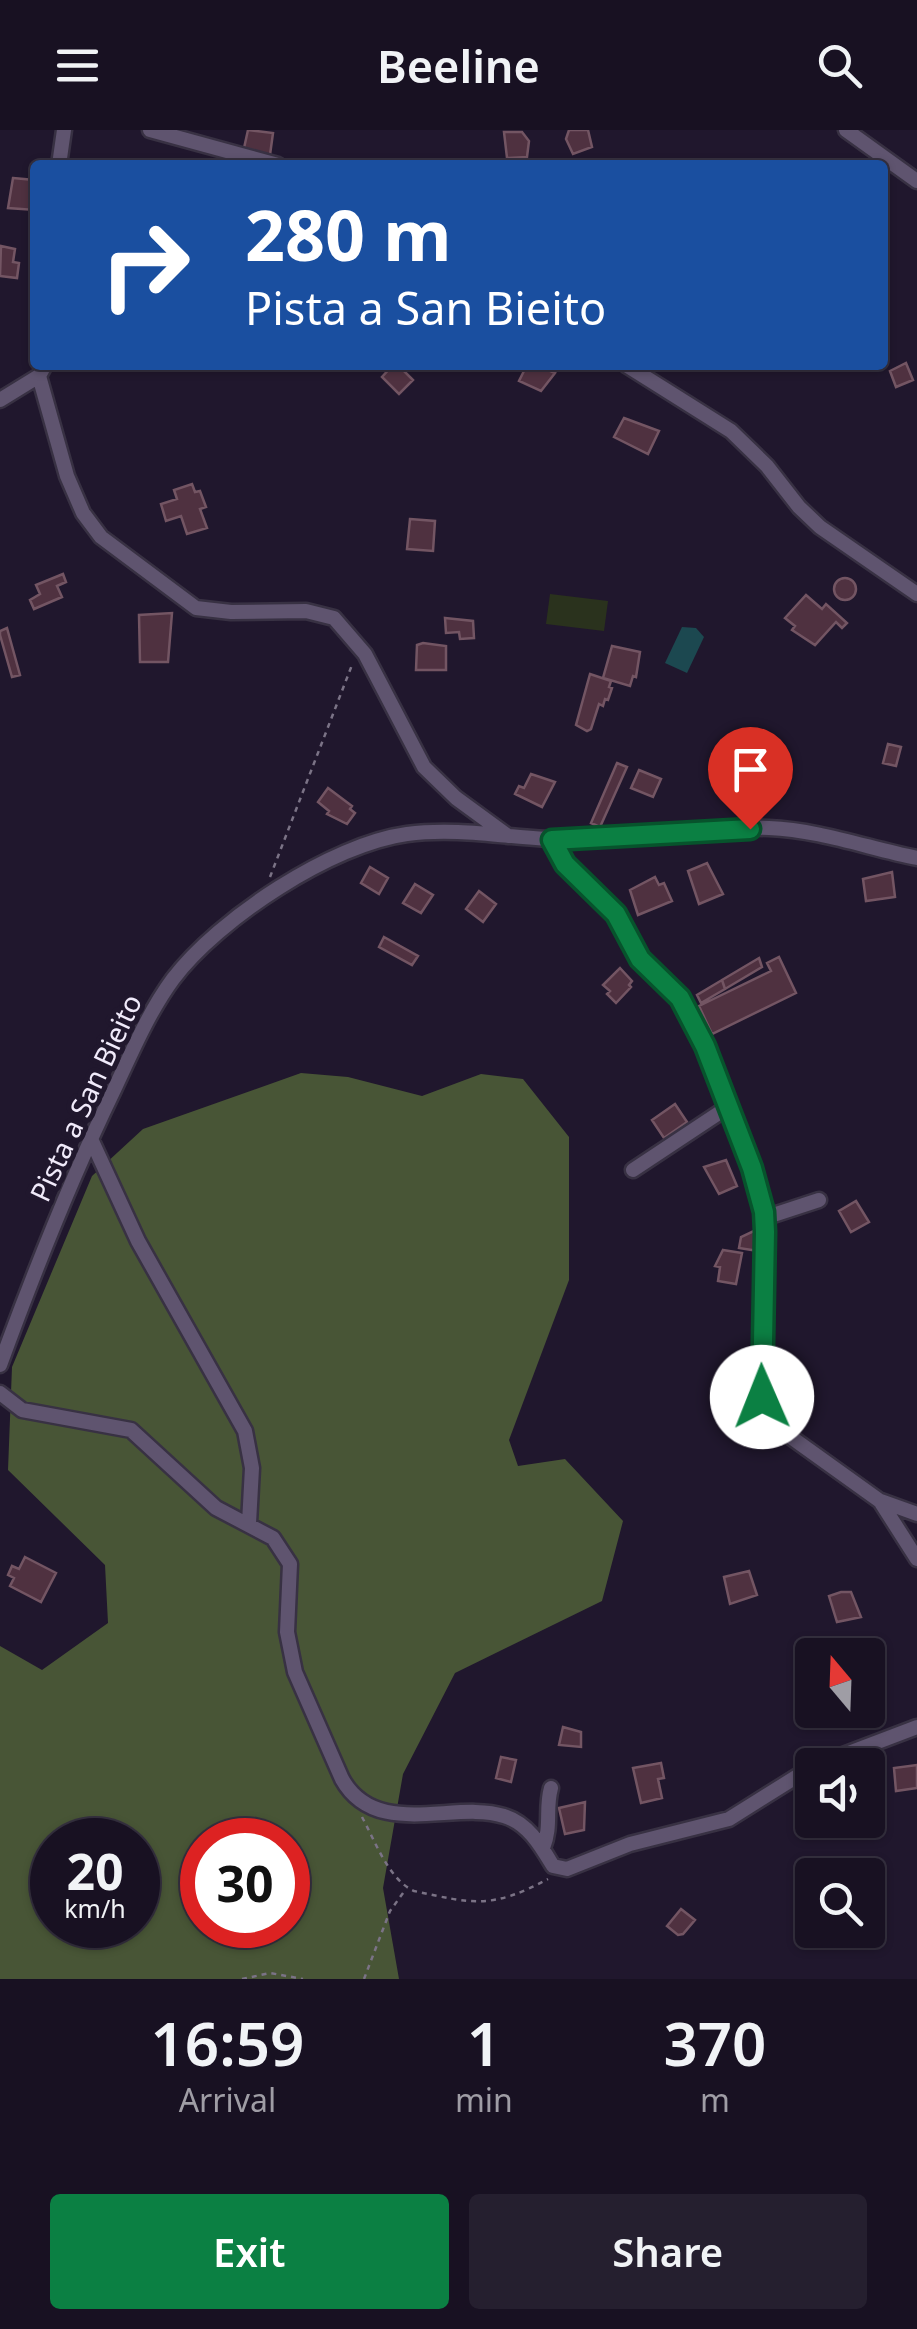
<!DOCTYPE html>
<style>
body{margin:0;font-family:"Noto Sans",sans-serif;background:#251f2f;color:#f1f3f6;height:100vh;display:flex;flex-direction:column;font-size:38px;white-space:nowrap}
*{box-sizing:border-box;margin:0}
p{font-size:32px;color:#9f9da5}
.icon{flex:none;width:55px;height:55px;fill:none;stroke:currentColor;stroke-width:2;stroke-linecap:round;stroke-linejoin:round}
.map{position:relative;height:1849px;overflow:hidden}
.side{display:flex;flex-direction:column;background:#181122;flex:1}
.side>*{flex:none}
.guide{position:absolute;left:30px;top:30px;width:858px;height:210px;border-radius:10px;box-shadow:0 2px 8px #0004,0 0 0 2px #363140;background:#1a4fa0;color:#fff;overflow:hidden}
.needle{width:65px;rotate:341deg}
.tools{position:absolute;left:795px;top:1508px;display:grid;gap:20px}
.tools a{display:grid;place-items:center;width:90px;height:90px;border-radius:10px;background:#181122;box-shadow:0 2px 8px #0004,0 0 0 2px #363140;font-size:50px}
.speed{position:absolute;left:30px;top:1688px;display:flex;gap:20px;font-size:50px;font-weight:700;text-align:center}
.speed>*{display:grid;place-content:center;width:130px;height:130px;border-radius:50%;background:#181122;box-shadow:0 2px 8px #0004,0 0 0 2px #363140;line-height:1}
.speed small{font-size:25px;font-weight:400}
.speed .limit{border:15px solid #d22;background:#fff;color:#111}
.pin{position:absolute;display:grid;place-items:center;width:85px;height:85px;color:#fff;margin:-102px -42px;border-radius:50% 50% 50% 0;rotate:-45deg;box-shadow:0 0 10px #0007}
.pin .icon{rotate:45deg}
.me{position:absolute;width:110px;margin:-55px;rotate:359deg;stroke-linejoin:round;filter:drop-shadow(0 0 8px #0008)}
.turn{display:flex;align-items:center;gap:35px;height:210px;padding:0 50px;font-size:45px}
.turn .icon{width:130px;height:130px;stroke-width:2.5}
.turn b{display:block;font-size:70px;line-height:85px}
.eta{display:flex;justify-content:space-evenly;align-items:center;height:170px;text-align:center}
.eta b{font-size:60px;font-weight:600;line-height:70px}
.cta{display:flex;gap:20px;margin-top:auto;padding:20px 50px}
.cta a{flex:1;height:115px;border-radius:10px;background:#0b8043;color:#fff;font-size:40px;font-weight:600;line-height:115px;text-align:center}
.cta a+a{background:#251f2f;color:#f1f3f6}
header{display:flex;justify-content:space-between;align-items:center;height:130px;padding:0 50px;background:#181122;font-size:45px;font-weight:600}
.map>svg:first-child{display:block}
</style>
<header><svg class="icon" aria-label="menu" viewBox="0 0 24 24"><path d="M4 6h16M4 12h16M4 18h16"/></svg>Beeline<svg class="icon" aria-label="search" viewBox="0 0 24 24"><circle cx="10" cy="10" r="6"/><path d="M15 15l6 6"/></svg></header>
<div class="map">
<svg width="917" height="1849" viewBox="0 0 917 1849">
<rect width="100%" height="100%" fill="#20172d"/>
<path fill="#2a321d" d="M550 464 608 471 604 501 546 494Z"/>
<path fill="#485536" fill-rule="evenodd" d="M301 943 348 947 422 966 481 944 523 949 569 1007V1150L509 1310 518 1336 565 1329 623 1391 602 1471 455 1543 403 1644 383 1758 399 1849H0V1516L42 1540 108 1493 105 1435 8 1340 12 1237 92 1046 143 999ZM52 1710H138V1795H52ZM202 1710H288V1795H202Z"/>
<path fill="#1c4850" d="M682 497 696 498 704 507 687 543 665 533Z"/>
<path fill="#4f3140" stroke="#735563" stroke-width="2.5" d="M248 0 273 3 270 25 244 18Z
M569 0H588L592 17 573 24 566 9Z
M504 2H522L529 11 527 27 507 28Z
M13 48 34 50 35 80 8 78Z
M1 116 15 119 13 132 19 133 17 148 0 146Z
M906 233 913 250 896 257 890 241Z
M393 235H398L413 250 399 264 382 247Z
M527 235 539 240 541 237 555 243 541 261 519 251Z
M624 288 659 301 648 324 614 307Z
M192 354 195 362 200 361 206 377 200 379 207 398 187 404 181 386 166 391 161 374 177 369 174 360Z
M410 389 435 391 433 421 407 419Z
M63 444 66 452 57 456 62 467 34 479 30 470 40 464 36 455Z
M834 459a11 11 0 1 1 22 0a11 11 0 1 1-22 0Z
M806 465 822 479 826 474 847 493 842 498 836 492 815 515 792 500 795 496 785 488Z
M172 483 168 532H140L139 485Z
M445 488 473 491 474 508 460 509 459 502 446 503Z
M7 498 20 545 12 547 0 505V501Z
M423 513 446 516V540H416L417 515Z
M612 516 640 522 636 547 633 546 630 556 603 548Z
M590 544 611 551 609 557 612 558 608 570 605 569 603 576 599 574 591 599 587 601 576 595Z
M888 614 901 617 896 636 883 633Z
M617 633 627 637 600 697 591 693Z
M639 640 661 649 653 667 631 658Z
M531 644 555 652 542 677 515 664 519 656 524 658Z
M328 658 352 676 350 679 355 683 347 694 327 684 329 681 318 672Z
M707 733 723 764 699 774 688 741Z
M370 737 388 748 379 764 361 753Z
M892 742 895 767 866 771 863 749Z
M655 747 659 755 664 753 672 771 638 785 630 760Z
M415 754 433 765 421 783 403 773Z
M479 761 496 774 483 792 466 779Z
M384 807 418 826 412 835 379 817Z
M779 827 796 863 712 904 699 876 771 841 767 833Z
M759 828 762 837 725 859 722 850Z
M620 838 632 851 629 855 631 857 616 873 607 864 610 861 603 855Z
M722 850 725 859 701 873 697 865Z
M675 974 687 992 664 1008 652 990Z
M726 1030 737 1056 719 1064 704 1037Z
M856 1071 869 1092 851 1102 839 1081Z
M758 1099V1121L739 1118 741 1107Z
M723 1120 742 1123 736 1154 718 1151 720 1137 715 1136Z
M25 1427 56 1443 41 1472 10 1456 14 1448 8 1445 12 1436 19 1439Z
M749 1441 757 1465 730 1474 724 1447Z
M841 1462H851L861 1487 837 1492 829 1466Z
M563 1597 581 1602V1617L559 1615Z
M501 1627 516 1630 511 1652 496 1648Z
M661 1633 664 1648 658 1649 662 1668 641 1673 633 1638Z
M917 1635V1658L896 1661 894 1638Z
M585 1672 584 1700 565 1704 559 1678Z
M681 1779 695 1790 683 1804 678 1805 667 1796Z"/>
<g fill="none" stroke-linecap="round" stroke-linejoin="round">
<g stroke="#383143" stroke-width="19">
<path id="street" d="M150 0 278 35
M846 0 917 51
M59 35 64 0
M45 235 39 246 67 346 83 383 101 407 196 478 231 482 306 481 334 488 365 524 424 637 456 668 508 706
M626 235 731 301 767 336 799 377 820 397 917 464
M0 270 39 246
M552 709 565 735 616 783 640 829 680 868 705 916 752 1038 764 1088 760 1254 769 1284 788 1305 880 1371 917 1429
M91 1009 138 1111 245 1301 252 1338 249 1393
M633 1040 728 977
M764 1088 819 1070
M0 1235C34 1142 70 1051 113 962 131 924 148 883 173 849 218 789 332 714 407 704 464 696 523 711 580 710 643 709 706 696 769 698 819 700 868 718 917 728
M0 1263 22 1280 131 1300 216 1378 273 1408 290 1434 287 1502 295 1542 342 1649C376 1710 455 1670 504 1686 528 1693 541 1716 553 1736L567 1739 630 1714 729 1689 812 1637
M881 1371 917 1384
M817 1635 917 1597
M543 1718C552 1696 545 1679 551 1658"/>
</g>
<path stroke="#7b7386" stroke-width="2.5" stroke-dasharray="5 5" stroke-linecap="butt" d="M270 747 352 535
M362 1687C375 1711 389 1750 414 1761 474 1774 492 1779 548 1749
M242 1849 270 1843 303 1849
M364 1849 390 1781 406 1759"/>
<use href="#street" stroke="#5f546f" stroke-width="14"/>
</g>
<g fill="none" stroke-linecap="round" stroke-linejoin="round">
<g stroke="#07532c" stroke-width="25">
<path id="route" d="M750 699 552 710 565 734 616 784 640 829 680 868 705 916 752 1038 764 1082 765 1102 762 1267"/>
</g>
<use href="#route" stroke="#0b8043" stroke-width="18"/>
</g>
<g text-anchor="middle" stroke-width="10" stroke-linejoin="round" paint-order="stroke">
<g font-size="28" fill="#f0eafa" stroke="#20172d">
<text transform="translate(86 968) rotate(-65)" y="10">Pista a San Bieito</text>
</g>
</g>
</svg>
<div class="tools">
<a><svg class="needle" viewBox="-14 -14 28 28"><path d="M0-13l5 13h-10z" fill="#e53935"/><path d="M0 13l5-13h-10z" fill="#9f9da5"/></svg></a>
<a><svg class="icon" aria-label="sound" viewBox="0 0 24 24"><path d="M4 9h4l5-4v14l-5-4H4zM17 9q2 3 0 6"/></svg></a>
<a><svg class="icon" aria-label="search" viewBox="0 0 24 24"><circle cx="10" cy="10" r="6"/><path d="M15 15l6 6"/></svg></a>
</div>
<div class="speed"><div>20<small>km/h</small></div><div class="limit">30</div></div>
<div class="pin" style="left:750px;top:699px;background:#d93025"><svg class="icon" aria-label="arrive" viewBox="0 0 24 24"><path d="M6 21V4h12l-3 4 3 4H6"/></svg></div>
<svg class="me" style="left:762px;top:1267px" viewBox="-20 -20 40 40"><circle r="19" fill="#fff"/><path d="M0-13L10 11 0 6-10 11z" fill="#0b8043"/></svg>
<div class="guide">
<div class="turn"><svg class="icon" aria-label="right" viewBox="0 0 24 24"><path d="M7 20v-9h11M14 6l5 5-5 5"/></svg><div><b>280 m</b>Pista a San Bieito</div></div>
</div>
</div>
<section class="side">
<div class="eta">
<div><b>16:59</b><p>Arrival</p></div>
<div><b>1</b><p>min</p></div>
<div><b>370</b><p>m</p></div>
</div>
<div class="cta"><a>Exit</a><a>Share</a></div>
</section>
